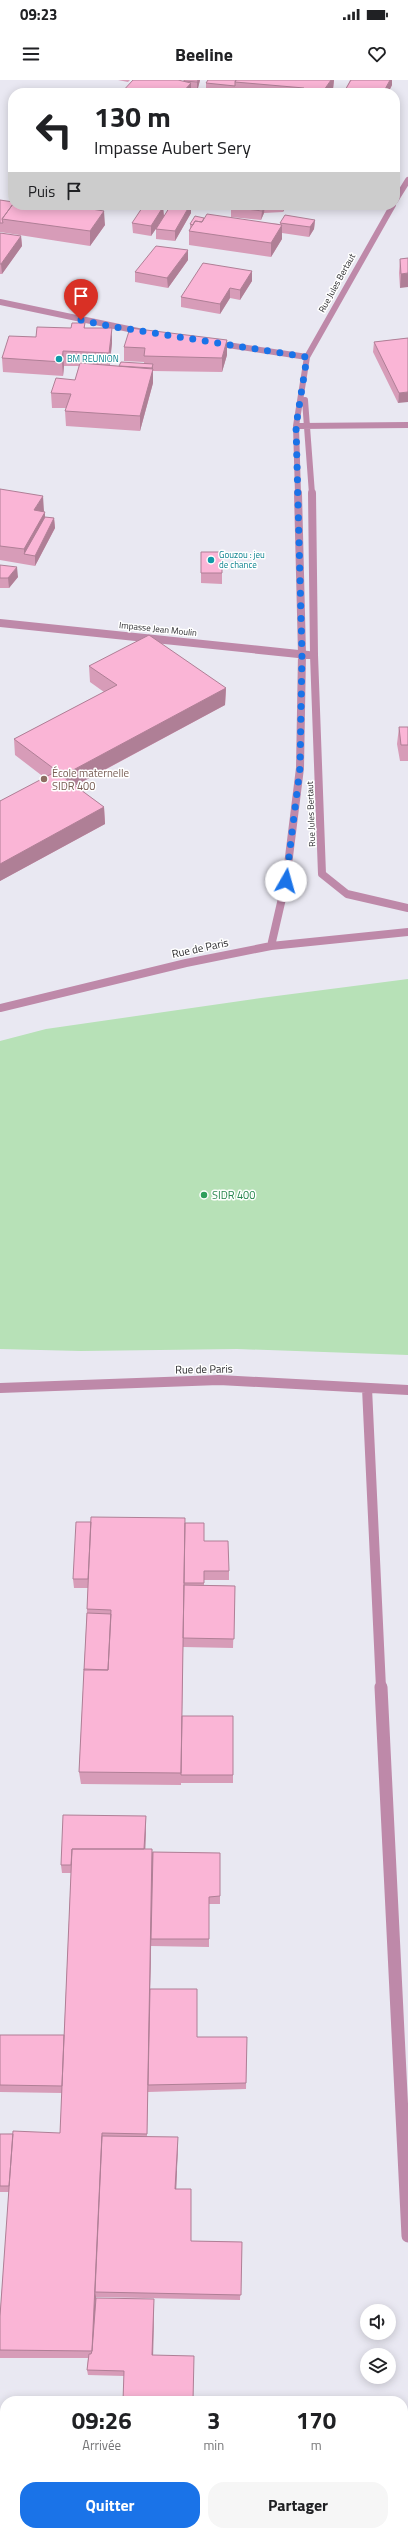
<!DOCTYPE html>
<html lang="fr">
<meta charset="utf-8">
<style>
body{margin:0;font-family:"Titillium Web",sans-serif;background:#f6f6f6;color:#202124;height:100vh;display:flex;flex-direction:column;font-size:15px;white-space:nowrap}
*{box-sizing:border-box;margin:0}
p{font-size:13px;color:#757577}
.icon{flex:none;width:22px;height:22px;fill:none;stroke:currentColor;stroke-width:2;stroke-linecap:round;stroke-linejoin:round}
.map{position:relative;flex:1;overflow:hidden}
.side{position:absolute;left:0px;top:2316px;width:408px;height:140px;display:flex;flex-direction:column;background:#fff;border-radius:16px 16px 0 0;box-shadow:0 2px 10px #0003}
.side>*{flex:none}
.top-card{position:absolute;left:8px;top:8px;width:392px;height:122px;border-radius:16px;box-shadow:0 2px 10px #0003;background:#fff;color:#202124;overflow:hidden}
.tools{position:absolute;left:360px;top:2224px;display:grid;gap:8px}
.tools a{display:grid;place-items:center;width:36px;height:36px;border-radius:50%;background:#fff;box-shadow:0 2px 10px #0003;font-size:20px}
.pin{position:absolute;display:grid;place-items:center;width:34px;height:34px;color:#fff;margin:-41px -17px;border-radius:50% 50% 50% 0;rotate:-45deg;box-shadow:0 0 4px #0007}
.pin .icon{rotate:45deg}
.me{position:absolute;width:44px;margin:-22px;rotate:7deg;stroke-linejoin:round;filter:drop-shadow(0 0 3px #0008)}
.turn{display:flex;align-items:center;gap:14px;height:84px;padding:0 20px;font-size:18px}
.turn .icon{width:52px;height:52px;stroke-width:2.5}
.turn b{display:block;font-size:28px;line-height:34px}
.then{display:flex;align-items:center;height:38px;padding:0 20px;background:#0003;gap:8px;font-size:15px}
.eta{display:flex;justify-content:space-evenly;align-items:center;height:68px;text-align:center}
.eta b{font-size:24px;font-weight:700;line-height:28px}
.button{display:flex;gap:8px;margin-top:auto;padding:8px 20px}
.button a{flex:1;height:46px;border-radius:16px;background:#1a73e8;color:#fff;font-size:16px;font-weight:700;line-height:46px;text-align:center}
.button a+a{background:#f6f6f6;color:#202124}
.status{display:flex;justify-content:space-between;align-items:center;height:28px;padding:0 20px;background:#fff;direction:ltr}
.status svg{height:11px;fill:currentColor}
header{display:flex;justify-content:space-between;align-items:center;height:52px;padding:0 20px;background:#fff;font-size:18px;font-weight:700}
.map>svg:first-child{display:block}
</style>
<div class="status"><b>09:23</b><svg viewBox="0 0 49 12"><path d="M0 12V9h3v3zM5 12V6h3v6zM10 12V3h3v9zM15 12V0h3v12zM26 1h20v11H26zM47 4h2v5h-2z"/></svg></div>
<header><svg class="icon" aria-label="menu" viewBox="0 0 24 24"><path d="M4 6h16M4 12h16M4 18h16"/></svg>Beeline<svg class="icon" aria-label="heart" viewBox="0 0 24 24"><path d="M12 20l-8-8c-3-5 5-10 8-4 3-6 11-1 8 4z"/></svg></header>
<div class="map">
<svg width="408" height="2456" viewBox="0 0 408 2456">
<rect width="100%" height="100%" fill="#e9e8f2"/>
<path fill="#b7e1b7" d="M408 899V1275L237 1269 81 1271 0 1269V961L46 949 261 918Z"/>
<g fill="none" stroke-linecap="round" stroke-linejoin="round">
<path stroke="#be89a9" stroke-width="6" d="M395 121 408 100
M0 222 143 252
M214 263 307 277
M305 320 312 414
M300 346 408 345
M298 414 296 346 307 277 393 125"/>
<path stroke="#be89a9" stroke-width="8" d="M312 413 314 575 322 794 347 814 408 828
M0 543 308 575
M271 866 286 801 300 688 302 574 298 413
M0 928 186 883 271 866 408 852"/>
<path stroke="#be89a9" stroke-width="10" d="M0 1308 219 1300 408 1310
M367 1308 381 1608"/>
<path stroke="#be89a9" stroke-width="13" d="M381 1607 408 2156"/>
</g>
<path fill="#d79cb8" d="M118 0H130L128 2Z
M184 0H200L197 12 191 11V13H121L184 1Z
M208 0H334L333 9 332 11 344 12 350 0H345H392V5L388 13H211L206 12V3Z
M0 120 105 145 90 166 0 152Z
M171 125H191V133L175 161 156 159V149Z
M232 125H286L283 132 264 133 261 140 231 137V127Z
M163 127 164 137 151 156 133 153 132 143Z
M204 138 280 144V143L315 140 314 149 309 157 282 153V159L271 177 189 165V151L190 148V144Z
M0 153 21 156 22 166 2 194H0Z
M408 178 400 208 399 193 400 179Z
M188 180 168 208 135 202V192Z
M252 191V201L240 220 230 218 220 234 181 227V217Z
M85 243V248L112 263 110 285 119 286 144 284V282L124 281V267L227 260V275L222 292 153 291V303L140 351 66 346 65 331 66 328H52L51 313 75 300 79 286H64L63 296 3 292 2 278 36 257 71 248Z
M408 258 398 323 373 272 374 262Z
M0 409 44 431 43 432 45 437 54 438 55 448 35 486 0 480Z
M201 472H222V504L201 503Z
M0 485 18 497 9 508H0Z
M89 586 226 608 225 625 75 706 104 727 105 744 0 801V721L45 698 15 675 14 659 104 612 90 602Z
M399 647H408V681H400L397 664Z
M185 1443 204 1461 229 1491V1500H204V1505L235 1506 233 1568 183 1567 182 1636H233V1703H181V1705L81 1704 79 1692 88 1508H74L73 1499Z
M146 1736V1744L145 1769 153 1772 220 1773V1824H209V1867L151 1866 150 1909 197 1957H247L246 2009 148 2012 147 2057 178 2063 176 2109 191 2161 242 2162 240 2220 96 2217V2218L154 2224 153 2275 124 2296 88 2295 87 2290 88 2278H0V2236L9 2112H0V2054L60 2053 62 2013 0 2012V1955H64L71 1793H62L61 1785Z"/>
<path fill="#af7f96" d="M198 0H200L197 12V2Z
M331 0H334L333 9 331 13 324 10Z
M390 0H392V5L388 13H383Z
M191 3V13H182Z
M190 125H191V133L175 161V151Z
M264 125H265L264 133 261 140 262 131Z
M283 125H286L283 132Z
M163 127 164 137 151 156V146Z
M104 131 105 145 90 166V151Z
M315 140 314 149 309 157 310 147Z
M282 145V159L271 177V163Z
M21 156 22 166 2 194 1 184Z
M188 170V180L168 208 167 198Z
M252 191V201L240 220V210Z
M408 193V207L400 208 401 194Z
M230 208V218L220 234V224Z
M112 248V263L109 287V273Z
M227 260V275L222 292V278Z
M63 271 64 286 63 296 62 282Z
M153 284V303L140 351V336Z
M408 312V322L398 323 399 313Z
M43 416 44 431 35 445 34 430Z
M45 432V447L24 474V469Z
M54 438 55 448 35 486V476Z
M17 487 18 497 9 508 8 498Z
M226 608 225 625 63 712 62 696Z
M104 727 105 744 0 801V784Z
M185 1438V1452L181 1695Z
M146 1736V1744L145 1780 144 1772Z
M152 1769 153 1780 148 2005Z
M102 2053 103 2063 95 2212 96 2217 94 2278 92 2271Z
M178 2057V2063L176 2115 175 2109Z
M154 2219V2224L153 2280 152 2275Z"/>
<path fill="#fab5d6" stroke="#af7f96" d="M133 0H178L191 3 182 13H121Z
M184 0H198L197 2 184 1Z
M208 0H236L235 2V6L206 3Z
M236 0H331L324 10 355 13H301L304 8 235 2Z
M351 0H390L383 13H355L344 12Z
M0 120 13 122V124L2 139 3 143H0Z
M13 124V125H66L104 131 90 151 2 139Z
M144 125H150L163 127 151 146 132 143Z
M171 125H190L175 151 156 149Z
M232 125H264L262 131 231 127Z
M207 134 282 145 271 163 189 151 195 141 202 142Z
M285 135 315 140 310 147 280 143Z
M195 136 204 138 202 142 195 141 193 145 190 144Z
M0 153 21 156 1 184H0Z
M156 166 188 170 167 198 135 192Z
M408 178V193L401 194 400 179Z
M203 183 252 191 240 210 230 208 220 224 181 217Z
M72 243H85L84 248H112L109 273 63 271 62 282 2 278 9 256 36 257 37 247 71 248Z
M130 248 227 260 222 278 144 276 145 268 124 267Z
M408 258V312L399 313 374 262Z
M121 282 153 284 152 288 119 286Z
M80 283 153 289 140 336 65 331 71 314 51 313 56 298 75 300Z
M0 409 43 416 34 430 45 432 24 469 0 466Z
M45 437 54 438 35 476 24 474Z
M201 472H222V493H201Z
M0 485 17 487 8 498H0Z
M149 555 226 608 62 696 104 727 0 784V721L57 691 14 659 117 605 89 586Z
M399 647H408V665H401Z
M91 1437 185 1438 181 1693 79 1692 84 1589 108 1590 111 1530 87 1529Z
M76 1442H91L88 1499H73Z
M185 1443H204V1461H228L229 1491H204V1503H184Z
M184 1505 235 1506 234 1559 183 1558Z
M87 1533 111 1534 108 1590H84Z
M182 1636H233V1695H181Z
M63 1735 146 1736 144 1769H72L71 1785H61Z
M72 1769H152L147 2054 102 2053 92 2271 0 2270V2236L13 2051 60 2053Z
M153 1772 220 1773V1816L209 1817V1859H151Z
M150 1909H197V1957H247L246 2003 148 2005Z
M0 1955H64L62 2006 0 2005Z
M0 2054H13L9 2106H0Z
M102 2056 178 2057 175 2109H191V2161L242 2162 241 2215 95 2212Z
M96 2218 154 2219 152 2275 194 2276 193 2321H123L124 2291 87 2290 89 2274H91L92 2271Z
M0 2382H5V2451H115V2456H0Z
M115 2451H247V2456H115Z"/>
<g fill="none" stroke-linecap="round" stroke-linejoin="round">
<path stroke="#1a73e8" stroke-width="7" stroke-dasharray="0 12.6" d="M81 240 109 246 307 277 296 346 302 574 300 688 286 801"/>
</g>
<g fill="#0f9aa8" stroke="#fff" stroke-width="1.5">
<circle cx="59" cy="279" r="4"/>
<circle cx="211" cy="480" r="4"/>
</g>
<circle fill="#8d6e63" stroke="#fff" stroke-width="1.5" cx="44" cy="699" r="4"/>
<circle fill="#2e9e5b" stroke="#fff" stroke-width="1.5" cx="204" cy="1115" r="4"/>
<g text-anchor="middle" stroke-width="3" stroke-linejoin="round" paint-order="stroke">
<g font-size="9" fill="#2a2a2d" stroke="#fff">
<text transform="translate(337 203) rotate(-61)" y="3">Rue Jules Bertaut</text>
<text transform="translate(158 549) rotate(6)" y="3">Impasse Jean Moulin</text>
<text transform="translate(311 734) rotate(-92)" y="3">Rue Jules Bertaut</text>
</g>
<g font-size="9" fill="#0d838f" stroke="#fff" text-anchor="start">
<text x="67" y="282">BM REUNION</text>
<text x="219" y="478">Gouzou : jeu<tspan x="219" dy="10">de chance</tspan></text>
</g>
<g font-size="11" fill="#785e54" stroke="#fff" text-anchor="start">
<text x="52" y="697">École maternelle<tspan x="52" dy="13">SIDR 400</tspan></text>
</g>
<g font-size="11" fill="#2a2a2d" stroke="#fff">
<text transform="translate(200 868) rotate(-12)" y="4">Rue de Paris</text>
<text transform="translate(204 1289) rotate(-1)" y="4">Rue de Paris</text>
</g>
<g font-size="11" fill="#27864d" stroke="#fff" text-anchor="start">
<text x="212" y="1119">SIDR 400</text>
</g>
</g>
</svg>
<div class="tools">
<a><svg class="icon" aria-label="sound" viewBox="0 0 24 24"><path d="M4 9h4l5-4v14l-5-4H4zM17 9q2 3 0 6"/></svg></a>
<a><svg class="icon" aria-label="layers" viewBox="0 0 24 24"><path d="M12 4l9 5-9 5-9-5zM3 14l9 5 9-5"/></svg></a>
</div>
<div class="pin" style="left:81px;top:240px;background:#d93025"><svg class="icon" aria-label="arrive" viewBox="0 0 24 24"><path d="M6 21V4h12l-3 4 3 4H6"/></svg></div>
<svg class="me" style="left:286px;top:801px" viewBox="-20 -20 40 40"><circle r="19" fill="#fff"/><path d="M0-13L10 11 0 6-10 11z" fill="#1a73e8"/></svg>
<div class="top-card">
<div class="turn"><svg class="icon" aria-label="left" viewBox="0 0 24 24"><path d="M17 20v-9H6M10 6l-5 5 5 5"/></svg><div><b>130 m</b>Impasse Aubert Sery</div></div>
<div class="then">Puis<svg class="icon" aria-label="arrive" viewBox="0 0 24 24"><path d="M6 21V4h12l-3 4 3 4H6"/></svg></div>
</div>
<section class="side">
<div class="eta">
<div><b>09:26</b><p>Arrivée</p></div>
<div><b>3</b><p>min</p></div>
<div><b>170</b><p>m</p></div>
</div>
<div class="button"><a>Quitter</a><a>Partager</a></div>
</section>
</div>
